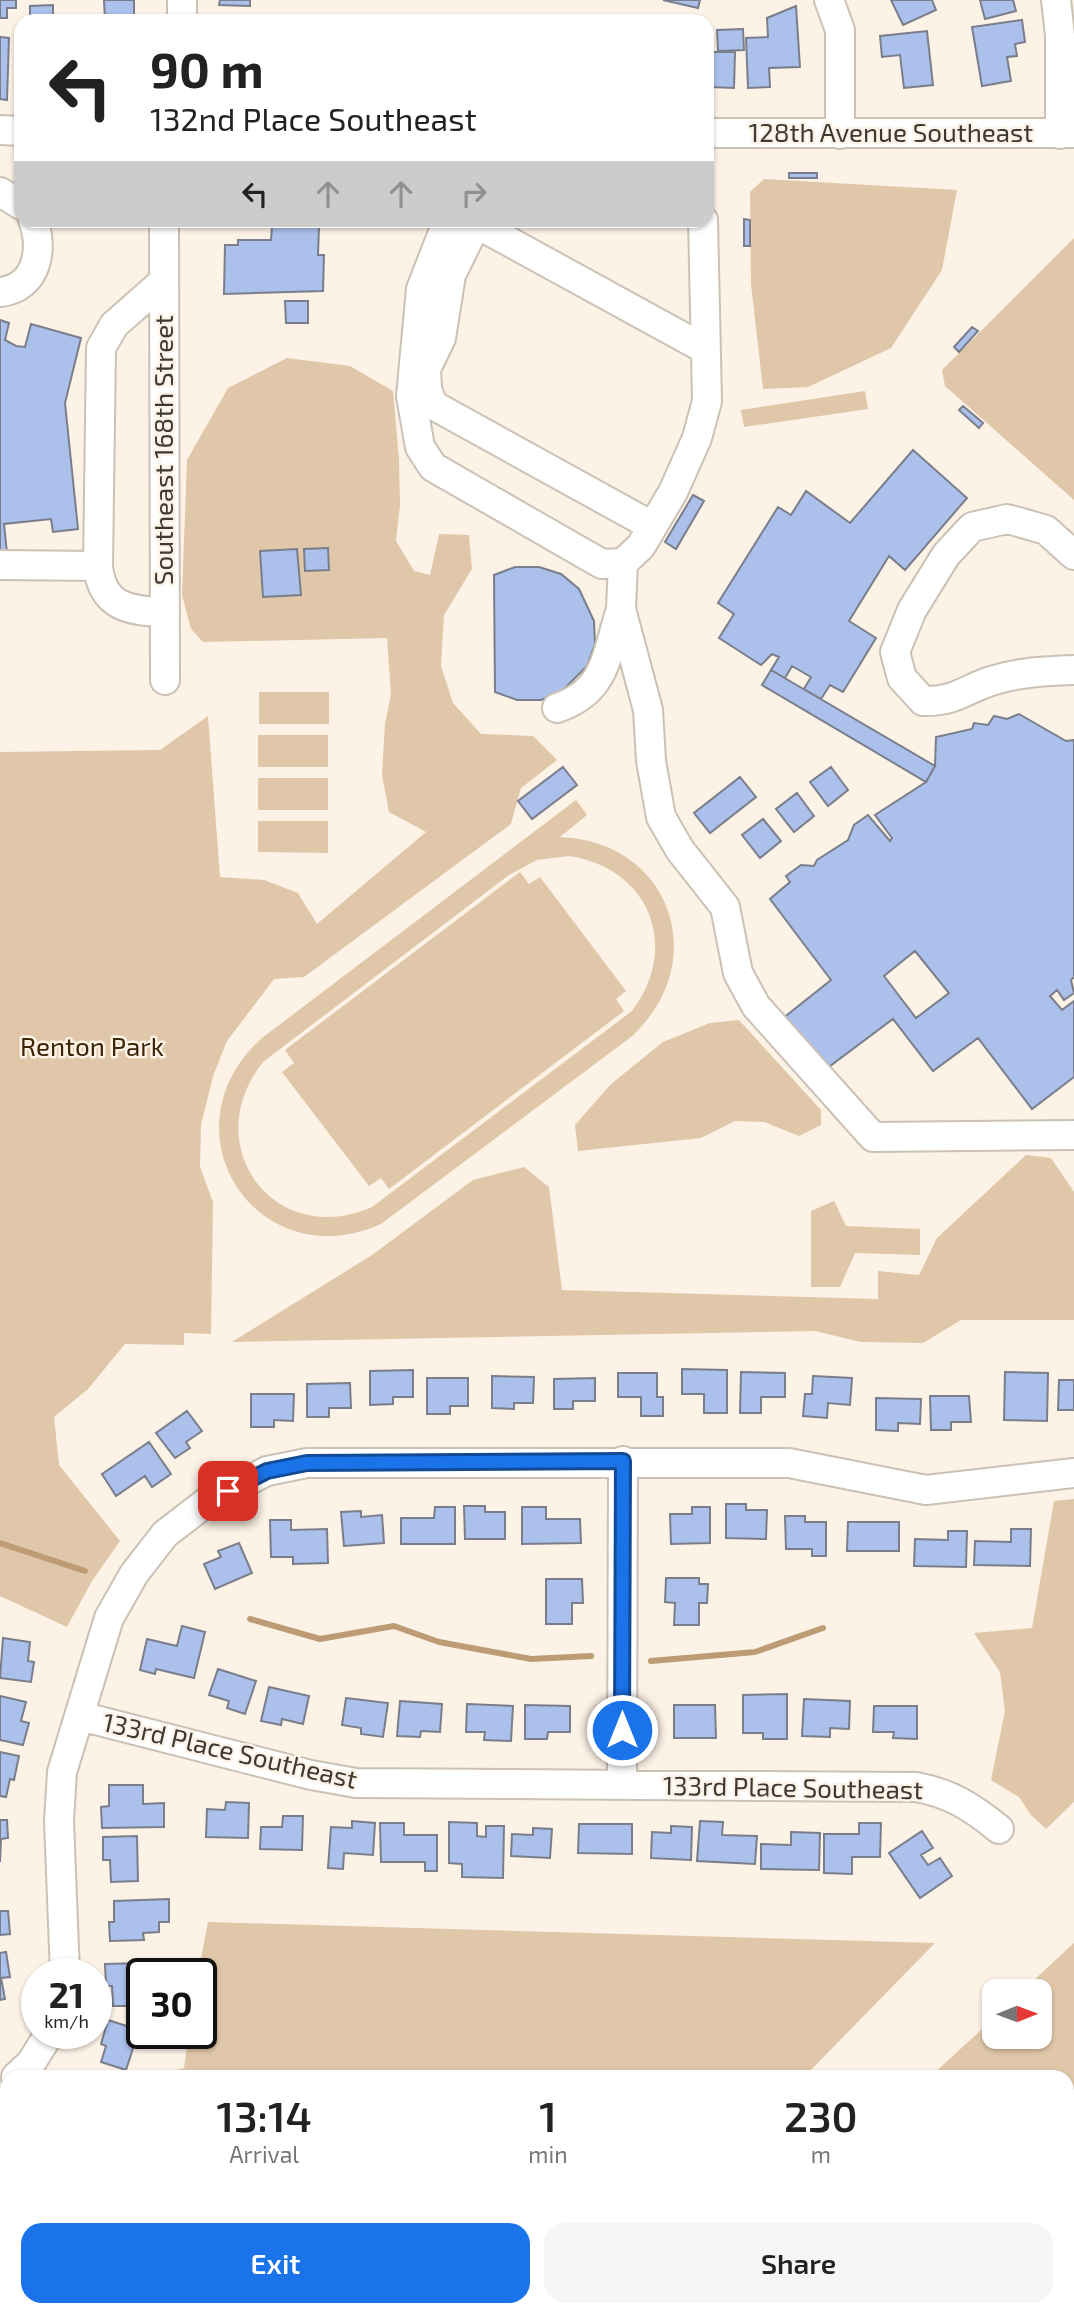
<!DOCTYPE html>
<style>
body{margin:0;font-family:"Exo 2",sans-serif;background:#f6f6f6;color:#222;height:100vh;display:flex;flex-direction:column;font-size:26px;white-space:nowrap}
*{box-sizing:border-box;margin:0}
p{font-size:23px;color:#767676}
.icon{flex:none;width:38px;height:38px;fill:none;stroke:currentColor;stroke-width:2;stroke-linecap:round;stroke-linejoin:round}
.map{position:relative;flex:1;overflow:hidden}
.details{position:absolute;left:0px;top:2070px;width:1074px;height:247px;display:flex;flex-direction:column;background:#fff;border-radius:21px 21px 0 0;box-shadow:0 2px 5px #0004}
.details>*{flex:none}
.banner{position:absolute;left:14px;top:14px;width:700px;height:214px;border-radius:21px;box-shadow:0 2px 5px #0004;background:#fff;color:#222;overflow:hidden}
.needle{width:46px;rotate:89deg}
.buttons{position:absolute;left:982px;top:1979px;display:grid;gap:14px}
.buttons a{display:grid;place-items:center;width:70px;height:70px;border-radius:14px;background:#fff;box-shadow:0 2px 5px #0004;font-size:35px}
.speed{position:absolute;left:21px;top:1958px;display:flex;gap:14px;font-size:35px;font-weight:700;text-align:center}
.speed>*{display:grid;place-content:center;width:91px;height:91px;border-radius:50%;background:#fff;box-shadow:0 2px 5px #0004;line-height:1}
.speed small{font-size:18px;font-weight:400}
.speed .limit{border:4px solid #111;border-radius:10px;background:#fff;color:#111}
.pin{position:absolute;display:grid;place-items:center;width:60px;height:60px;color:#fff;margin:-30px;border-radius:14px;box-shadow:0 4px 10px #0006}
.me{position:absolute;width:77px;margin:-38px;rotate:0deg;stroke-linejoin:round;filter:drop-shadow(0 0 5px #0008)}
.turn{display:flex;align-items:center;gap:24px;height:147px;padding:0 21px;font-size:32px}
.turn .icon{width:91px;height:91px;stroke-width:2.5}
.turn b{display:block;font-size:49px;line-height:60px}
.lanes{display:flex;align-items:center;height:66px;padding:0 21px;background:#0003;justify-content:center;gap:35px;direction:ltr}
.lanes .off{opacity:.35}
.eta{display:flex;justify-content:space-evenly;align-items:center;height:119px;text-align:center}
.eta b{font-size:42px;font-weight:600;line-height:49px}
.cta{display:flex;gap:14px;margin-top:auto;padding:14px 21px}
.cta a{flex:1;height:80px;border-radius:21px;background:#1a73e8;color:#fff;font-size:28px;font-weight:600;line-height:80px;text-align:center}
.cta a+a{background:#f6f6f6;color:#222}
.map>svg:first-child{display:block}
</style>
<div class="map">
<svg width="1074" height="2316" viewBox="0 0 1074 2316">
<rect width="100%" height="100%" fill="#fdf2e6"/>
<path fill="#e0c7a9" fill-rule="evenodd" d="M764 179 957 190 942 270 891 348 808 387 763 389 751 284 750 192Z
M1074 238V500L945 386 942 370Z
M287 358 350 366 393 391 399 460 400 505 396 541 414 571 430 575 439 534 469 535 472 569 444 615 441 666 453 703 481 734 533 736 557 760 521 788 511 824 304 977 274 979 227 1041 213 1076 201 1125 200 1167 213 1202 211 1334 184 1333V1345L125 1344 88 1389 54 1417 59 1465 120 1541 92 1581 67 1627 0 1596V752L160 750 208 716 220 877 264 880 298 893 317 924 426 832 389 812 382 775 385 724 391 694 387 638 203 642 191 629 182 595 187 460 228 388Z
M865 391 868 409 744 427 741 410Z
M259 692H329V724H259Z
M258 735H328V767H258Z
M258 778H328V810H258Z
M576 800 587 815 560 837C671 841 713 962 631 1037L381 1224C256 1280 160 1129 262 1038ZM569 856C649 868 681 946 632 1011L372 1207C274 1250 197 1145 263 1062L509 875 537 860Z
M258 821H328V853L258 852Z
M520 872 529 884 540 877 626 991 616 999 624 1011 389 1189 381 1178 369 1186 282 1072 294 1063 285 1050Z
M739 1020 821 1110V1125L799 1136 764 1122 735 1121 701 1138 578 1151 575 1125 611 1084 663 1042 710 1023Z
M1026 1155 1051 1158 1074 1192V1320H961L923 1343 861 1342 815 1331 232 1342 372 1255 473 1180 524 1167 549 1187 562 1290 878 1299V1271L919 1275 937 1238Z
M834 1201 846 1226 920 1229V1255L855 1253 840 1287H811V1211Z
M1074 1499V1802L1046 1829 1031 1815 1019 1797 991 1780 1005 1711 1000 1672 974 1633 1032 1628 1054 1501Z
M208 1922 935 1943 804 2077H154L184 2068 189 2034H201V1974H198Z
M1074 1943V2316H869L867 2310H1068V2077H930L994 2018V2037H1040V1992L1022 1991Z
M7 2109V2273H0V2114Z
M231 2310H467L463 2316H231Z"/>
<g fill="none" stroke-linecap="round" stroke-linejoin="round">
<path stroke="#bd9c75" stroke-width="6" d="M0 1543 85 1571
M250 1619 320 1639 394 1626 439 1642 531 1659 591 1656
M651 1661 755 1652 823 1628"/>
</g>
<path fill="#acc0ec" stroke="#797e8a" stroke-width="2" fill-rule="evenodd" d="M0 0H16V8H7V18H0Z
M104 0H134V21H105Z
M220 0H250V6L219 5Z
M663 0H700L698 8Z
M891 0H932L936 10 903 25Z
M980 0H1013L1016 11 985 19Z
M53 5V21H30V6Z
M796 6 800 67 769 68 770 87 748 88 746 38 768 37 767 18Z
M1022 20 1025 42 1015 44 1017 56 1007 57 1011 81 982 86 972 27Z
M743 29 744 50 718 51 717 30Z
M927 31 933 85 904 88 900 55 882 57 880 36Z
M0 37 9 38 7 100 0 99Z
M707 52H735L734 88 711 87V80H707Z
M789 173H817V178H789Z
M744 219 750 220V246H744Z
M314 220 313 227 319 226 318 255H324L323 291 224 294 225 245H238V240H271L272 226H280V221Z
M285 301H308V323H286Z
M0 320 9 323 5 340 16 346 25 347 31 324 81 338 65 403 78 529 53 532 51 519 4 524 7 553H0Z
M972 327 978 331 959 352 954 347Z
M963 406 983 423 979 428 959 410Z
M913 450 967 498 905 570 889 556 849 621 876 638 843 692 830 685 821 699 804 689 811 677 792 666 785 678 771 670 779 657 772 654 761 665 719 638 734 614 718 603 778 507 791 515 806 491 850 523Z
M693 495 704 501 676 549 665 542Z
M328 548 329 570 305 571 304 549Z
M297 549 301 595 263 597 260 551Z
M515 567H539L561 574 579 589 594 621 595 644 587 666 562 691 541 700H517L495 692 494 575Z
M771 670 935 766 926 782 762 685Z
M1019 714 1066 741 1074 740V977L1071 980 1074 993 1064 1000 1057 990 1050 996 1062 1010 1074 1001V1077L1032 1109 978 1038 933 1071 893 1019 822 1072 782 1019 831 980 770 899 790 882 786 876 801 865 814 866 817 860 848 840 854 825 868 815 890 841 892 838 875 815 926 782 935 766 936 737 972 729 974 723 988 725 994 716 1007 719ZM915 951 949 993 916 1018 884 976Z
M563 767 577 785 532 819 518 801Z
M831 767 848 790 828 806 810 782Z
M740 777 756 797 710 833 694 813Z
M797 793 814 816 794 832 776 809Z
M763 819 781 841 760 858 742 835Z
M682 1369 727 1370V1413H704V1394H682Z
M413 1370V1397H393V1404L370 1405V1371Z
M741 1372 785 1373V1397H761V1413H740Z
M1005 1372 1048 1373 1047 1421 1004 1420Z
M618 1373H657V1397H663V1416H641V1397H618Z
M492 1376 534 1377 533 1403H514V1409L492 1408Z
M813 1376 852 1378 850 1405 828 1403 827 1418 803 1416 805 1394H812Z
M427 1378H468V1406H450V1414H427Z
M595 1378V1401H573V1409H554V1379Z
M1059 1380H1074V1410H1058Z
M350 1383 351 1408H329V1417H307V1384Z
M251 1394H294L293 1421 274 1420V1427H251Z
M930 1396H969L971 1422H951V1430H931Z
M876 1398 921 1399 920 1424 898 1423V1431L876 1430Z
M187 1411 202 1431 186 1442 190 1448 175 1458 156 1433Z
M149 1442 171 1474 152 1487 145 1476 116 1496 102 1474Z
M726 1504H746V1510H767L766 1539 726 1538Z
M464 1506H485V1512H505V1539H465Z
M435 1507H455V1544H401V1518H434Z
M522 1507H546V1519H580L581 1543 522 1544Z
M692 1507H710V1543L671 1544 670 1514H692Z
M361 1511V1517L382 1515 384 1543 344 1546 341 1512Z
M785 1516H805V1522H826V1556H812V1549H786Z
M270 1520H291V1530L327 1529 328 1563 293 1564V1557H271Z
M848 1522H899V1551H847Z
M1011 1529H1031L1030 1566 974 1565 975 1541 1011 1542Z
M948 1531H967L966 1567 914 1566 915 1539 948 1540Z
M239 1543 252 1573 215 1589 204 1564 221 1557 218 1551Z
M666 1578H699V1584H708L707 1603H699V1625H674L675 1603 665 1602Z
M546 1579H582L583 1603H572V1624H546Z
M182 1626 205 1632 194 1678 156 1669 155 1674 140 1670 147 1639 177 1646Z
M3 1638 30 1642 28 1661 34 1662 31 1682 0 1678Z
M218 1669 256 1681 245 1714 227 1708 229 1701 209 1695Z
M269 1687 309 1696 303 1724 282 1719 281 1725 261 1721Z
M787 1694V1739H763V1733H743V1695Z
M0 1696 26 1702 21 1721 29 1723 23 1745 0 1740Z
M346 1698 388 1703 383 1737 361 1734V1728L342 1725Z
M804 1699 850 1701 849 1729 830 1728V1737L802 1736Z
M400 1701 442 1704 440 1732 421 1731 420 1737 397 1736Z
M467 1704 513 1706 511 1741 484 1740 485 1732H466Z
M525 1705 570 1706V1732H548L547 1739H525Z
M674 1705H715L716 1738H674Z
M874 1706H917V1739L893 1738 894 1732H873Z
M0 1752 19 1756 14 1780 10 1779 6 1797 0 1796Z
M109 1785H143V1804L164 1803V1827L102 1828 101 1807 109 1806Z
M226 1802 249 1803 248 1838 206 1837 207 1809 225 1810Z
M283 1816H303L302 1850 260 1849 261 1827H282Z
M0 1820H7L8 1838 1 1839 0 1862Z
M352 1821 375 1823 373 1855 344 1853 343 1869 328 1868 331 1827 352 1828Z
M700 1821 723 1822 722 1835 757 1836 755 1864 697 1861Z
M449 1822 477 1823V1836L486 1837V1826H504L503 1878 462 1877V1864L449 1863Z
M380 1823H404V1835H437V1871H425V1862H381Z
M859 1823H881L880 1857H852V1874L824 1873V1834H859Z
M579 1824H632V1854L578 1853Z
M671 1826 692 1827 691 1860 651 1858 652 1832 671 1833Z
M533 1828 552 1829 550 1858 511 1856 512 1834 533 1835Z
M922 1831 933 1848 921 1855 928 1865 940 1858 952 1876 920 1898 889 1853Z
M791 1832 820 1833 819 1870 761 1869V1844L791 1845Z
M137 1836 138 1881 111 1882 110 1860H103V1837Z
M169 1899V1922H159V1932L143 1933 144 1940 110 1941 109 1922H114V1901Z
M0 1911H8L10 1934 0 1935Z
M6 1952 10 1977 1 1978 5 1999 0 2000V1953Z
M140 1963 141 2006H113L112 1986H106L105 1964Z
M108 2020 139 2030 126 2070 101 2062 106 2046 101 2044Z
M25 2310H78V2316H25Z
M86 2310H131V2316H86Z
M148 2310H206V2316H148Z"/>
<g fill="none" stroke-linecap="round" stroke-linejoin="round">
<g stroke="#cbc1b5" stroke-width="32">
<path id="minor" d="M182 0V21
M829 0 840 30V134
M1056 0 1060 35V134
M0 130 21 131
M707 133H1074
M0 192 21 205
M164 220 165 680
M448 220 421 289 411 396 420 447 433 467 602 564 623 563 641 546 673 492 697 438 707 401 703 220
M478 220 451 275 441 338 426 369 427 389 433 405 652 526
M477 224 705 349
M164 281 114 325 101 348 98 566C102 607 129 611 165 612
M0 292C37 288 44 250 33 220
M1074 555 1046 530 1015 521 1007 519 972 527 946 555 912 610 895 652 902 678 923 701C954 702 964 690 991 681 1019 672 1046 671 1074 670
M623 563 621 609 648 710 651 761 661 817 680 850 725 907 738 973 756 1006 873 1137 1074 1135
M0 565 98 566
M557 708C607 691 606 655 621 609
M80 1716 311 1775 356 1783 916 1787C950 1793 972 1807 999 1829
M622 1784 623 1461
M65 1974 59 1821 62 1772 109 1618 134 1574 165 1534 208 1501 267 1471 307 1463H789L926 1490 1074 1473
M16 2077 31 2063 49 2034"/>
</g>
<use href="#minor" stroke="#fff" stroke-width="28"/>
</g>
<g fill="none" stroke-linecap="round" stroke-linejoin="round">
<g stroke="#114b97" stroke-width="18">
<path id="route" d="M228 1491 267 1471 307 1463 623 1461 622 1730"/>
</g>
<use href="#route" stroke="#1a73e8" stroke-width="12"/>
</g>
<g text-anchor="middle" stroke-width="5" stroke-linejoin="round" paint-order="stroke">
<g font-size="26" fill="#3d3935" stroke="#fdf2e6">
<text x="891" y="142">128th Avenue Southeast</text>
<text transform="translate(164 450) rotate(-90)" y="9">Southeast 168th Street</text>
<text transform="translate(230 1751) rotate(13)" y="9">133rd Place Southeast</text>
<text transform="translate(793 1788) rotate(1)" y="9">133rd Place Southeast</text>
</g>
<g font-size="26" fill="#3c2504" stroke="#fdf2e6">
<text x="92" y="1056">Renton Park</text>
</g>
</g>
</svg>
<div class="buttons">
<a><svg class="needle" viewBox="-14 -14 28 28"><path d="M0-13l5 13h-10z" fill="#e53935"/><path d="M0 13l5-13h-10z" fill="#767676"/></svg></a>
</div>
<div class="speed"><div>21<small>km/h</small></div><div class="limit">30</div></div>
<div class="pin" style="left:228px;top:1491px;background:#d93025"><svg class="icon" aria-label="arrive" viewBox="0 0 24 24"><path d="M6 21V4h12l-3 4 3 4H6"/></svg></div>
<svg class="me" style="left:622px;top:1730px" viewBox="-20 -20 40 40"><circle r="17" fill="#1a73e8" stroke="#fff" stroke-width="3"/><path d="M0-11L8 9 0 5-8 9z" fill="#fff"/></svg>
<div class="banner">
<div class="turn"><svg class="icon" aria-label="left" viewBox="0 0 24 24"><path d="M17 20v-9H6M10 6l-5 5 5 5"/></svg><div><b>90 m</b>132nd Place Southeast</div></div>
<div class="lanes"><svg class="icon" aria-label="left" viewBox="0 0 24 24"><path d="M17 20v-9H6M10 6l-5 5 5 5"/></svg><svg class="icon off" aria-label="ahead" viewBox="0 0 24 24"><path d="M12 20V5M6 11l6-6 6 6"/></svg><svg class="icon off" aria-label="ahead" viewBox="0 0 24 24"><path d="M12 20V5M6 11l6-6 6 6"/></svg><svg class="icon off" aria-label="right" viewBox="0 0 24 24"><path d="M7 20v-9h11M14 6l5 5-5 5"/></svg></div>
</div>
<section class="details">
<div class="eta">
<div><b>13:14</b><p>Arrival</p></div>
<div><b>1</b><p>min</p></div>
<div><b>230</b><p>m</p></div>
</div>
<div class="cta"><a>Exit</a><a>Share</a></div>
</section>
</div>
